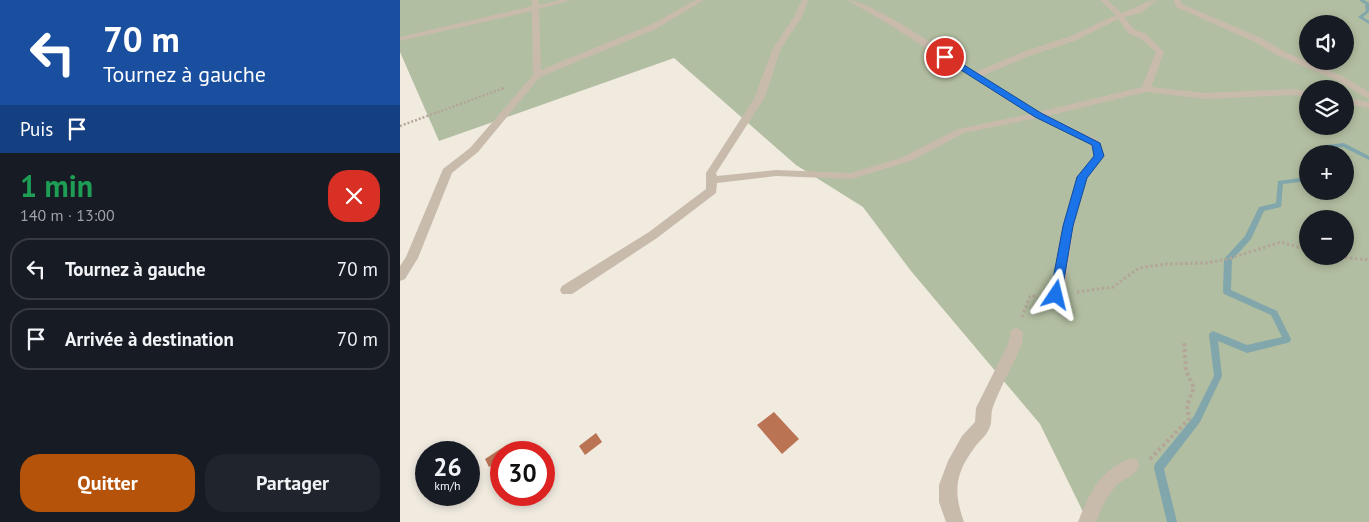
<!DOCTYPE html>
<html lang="fr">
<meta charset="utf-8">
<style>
body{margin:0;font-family:"PT Sans",sans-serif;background:#20242c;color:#f1f3f6;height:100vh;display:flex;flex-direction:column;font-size:19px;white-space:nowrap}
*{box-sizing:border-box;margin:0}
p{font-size:16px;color:#9ea1a6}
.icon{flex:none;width:28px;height:28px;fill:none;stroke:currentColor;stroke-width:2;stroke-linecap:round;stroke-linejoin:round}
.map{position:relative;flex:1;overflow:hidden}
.panel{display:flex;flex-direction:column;background:#171b24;width:400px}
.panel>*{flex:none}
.hud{background:#1a4fa0;color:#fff;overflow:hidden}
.controls{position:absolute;left:899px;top:15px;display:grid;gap:10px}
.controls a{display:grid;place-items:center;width:55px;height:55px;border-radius:50%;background:#171b24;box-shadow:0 2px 8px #0003;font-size:25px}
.speed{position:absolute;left:15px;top:441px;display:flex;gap:10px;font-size:25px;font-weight:700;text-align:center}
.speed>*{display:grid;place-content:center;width:65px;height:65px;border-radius:50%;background:#171b24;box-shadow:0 2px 8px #0003;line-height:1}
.speed small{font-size:12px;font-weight:400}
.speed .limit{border:8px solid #d22;background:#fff;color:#111}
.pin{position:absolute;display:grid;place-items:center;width:42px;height:42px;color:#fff;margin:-21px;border:2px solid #fff;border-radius:50%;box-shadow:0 1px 5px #0007}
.me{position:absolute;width:55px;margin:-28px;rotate:10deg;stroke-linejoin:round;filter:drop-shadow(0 0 4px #0008)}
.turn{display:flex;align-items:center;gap:18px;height:105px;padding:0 20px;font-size:22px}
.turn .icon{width:65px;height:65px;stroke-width:2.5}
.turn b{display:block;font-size:35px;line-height:42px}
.then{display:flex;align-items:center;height:48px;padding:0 20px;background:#0003;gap:10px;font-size:19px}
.round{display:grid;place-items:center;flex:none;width:52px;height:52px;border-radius:20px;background:#20242c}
.head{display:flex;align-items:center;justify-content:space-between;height:85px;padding:0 20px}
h1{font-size:30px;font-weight:700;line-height:38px;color:#1e9e55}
.action{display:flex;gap:10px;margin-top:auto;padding:10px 20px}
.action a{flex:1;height:58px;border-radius:20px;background:#b45309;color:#fff;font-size:20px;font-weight:700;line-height:58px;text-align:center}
.action a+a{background:#20242c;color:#f1f3f6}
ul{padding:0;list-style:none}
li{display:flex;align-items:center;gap:15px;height:62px;margin:0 10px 8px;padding:0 10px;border:2px solid #363941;border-radius:20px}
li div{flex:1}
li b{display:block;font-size:19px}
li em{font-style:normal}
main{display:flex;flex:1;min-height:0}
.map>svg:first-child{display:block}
</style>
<main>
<section class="panel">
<div class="hud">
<div class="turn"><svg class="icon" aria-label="left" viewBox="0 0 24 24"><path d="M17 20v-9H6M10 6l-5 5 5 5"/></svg><div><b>70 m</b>Tournez à gauche</div></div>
<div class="then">Puis<svg class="icon" aria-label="arrive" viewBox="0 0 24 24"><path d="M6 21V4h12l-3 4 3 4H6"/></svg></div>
</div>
<div class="head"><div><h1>1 min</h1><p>140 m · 13:00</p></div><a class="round" style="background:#d93025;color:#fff"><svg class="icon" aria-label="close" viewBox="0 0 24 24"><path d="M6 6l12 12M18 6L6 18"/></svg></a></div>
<ul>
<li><svg class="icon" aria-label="left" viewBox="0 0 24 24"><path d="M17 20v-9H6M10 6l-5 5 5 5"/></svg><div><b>Tournez à gauche</b></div><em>70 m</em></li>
<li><svg class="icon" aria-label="arrive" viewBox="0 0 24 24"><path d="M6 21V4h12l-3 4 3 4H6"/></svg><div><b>Arrivée à destination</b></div><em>70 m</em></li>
</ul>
<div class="action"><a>Quitter</a><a>Partager</a></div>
</section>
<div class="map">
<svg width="969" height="522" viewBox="0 0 969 522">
<rect width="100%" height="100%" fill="#f0eadf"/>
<path fill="#b2bea1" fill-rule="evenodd" d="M0 0H969V522H688L640 424 511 271 463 207 396 165 274 58 39 141 0 52ZM908 24H945V61H908ZM908 89H945V126H908ZM908 154H945V191H908ZM908 219H945V256H908Z"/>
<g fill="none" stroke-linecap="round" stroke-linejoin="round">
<path fill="#81a6ab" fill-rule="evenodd" d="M959 0H964L969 3V12L963 17 969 21V24L958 17 966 11 965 6 966 5Z
M944 143 969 156V160L943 147 930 148 929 154H923L925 145Z
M908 177V181L883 184 881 207 864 211 851 239 832 260 831 290 877 311 891 339 890 342 887 343 847 353 818 341 822 376 800 422 764 469 777 522H767L754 468 755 464 794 416 814 376 809 335 810 333 813 331 847 345 882 337 871 315 824 294 823 292 824 259 845 236 859 207 876 203 878 181Z"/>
</g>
<path fill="#ba7454" d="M374 412 399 439 382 454 357 425Z
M196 433 202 442 185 455 179 446Z
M108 444 113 452H101V460L89 467 85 459Z"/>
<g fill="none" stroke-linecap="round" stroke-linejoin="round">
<path stroke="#b3a597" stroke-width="2" stroke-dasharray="2 2" stroke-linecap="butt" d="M102 89 104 88"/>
<path stroke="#b3a597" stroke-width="2.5" stroke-dasharray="2 2" stroke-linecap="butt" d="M0 126 104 88"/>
<path stroke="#b3a597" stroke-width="3" stroke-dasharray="2.5 2.5" stroke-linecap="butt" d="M930 256 969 260
M677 292 713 287 739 268 766 264 806 263 828 259 881 242 908 250
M622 317 630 296H638"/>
<path stroke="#b3a597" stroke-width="4" stroke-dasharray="3 3" stroke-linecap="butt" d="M750 459 789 419 787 405 794 388 786 371 784 341"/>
<path fill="#c8bbac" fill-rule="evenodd" d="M132 0H138L139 5 160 0H172L139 9 141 70 250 25 296 0H304L256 29 140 77 78 152 52 173 18 258 5 279 0 281V266L6 257 43 169 70 148 133 75 132 11 0 41V37L132 6Z
M402 0H408L402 17 381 48 365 97 316 173 317 176 376 170 451 173 503 157 558 129 630 114 485 22 447 0C471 0 551 56 576 72L623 52 671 36 716 15 700 0H707L722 13C735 9 746 0 757 0L741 13 724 17 735 30 746 34 764 52 751 87 805 93 894 89 908 91V97L894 95 805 99 746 92 647 116 700 141 704 156 687 178 674 226 664 295 662 299 657 300 652 299 650 295 662 226 677 177 694 156 691 145 637 118 564 133 511 161 451 179 376 176 317 183 316 193 257 238 172 294H162L160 290 162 286 249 232 306 189V173L355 97 373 48 394 17ZM718 19 729 34 740 38 756 52 742 87 639 112 582 76 629 56 677 40Z
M774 0H780L782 4 861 38 885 52 942 76 969 92V99L936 80 879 56 855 42 776 7Z
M945 98 969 102V108L945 104Z
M616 328 621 330 623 334 622 344C613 365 601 385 593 407 590 414 593 422 589 429 586 436 579 441 575 447 555 473 553 492 564 522H546L539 502V485L548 461 562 436 575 422 576 408 608 344 611 330Z
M731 458 737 460 739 466C735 476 726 477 718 484 707 495 701 508 696 522H678C690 492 699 471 731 458Z"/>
</g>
<path fill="#1a73e8" stroke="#114b97" d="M542 55H548L641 113 700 143 704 156 687 178 673 226 661 298H652L650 295 663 226 677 177 694 156 692 145 635 117 542 58Z"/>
</svg>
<div class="controls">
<a><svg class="icon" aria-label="sound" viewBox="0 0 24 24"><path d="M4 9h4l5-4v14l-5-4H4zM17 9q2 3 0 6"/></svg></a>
<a><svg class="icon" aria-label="layers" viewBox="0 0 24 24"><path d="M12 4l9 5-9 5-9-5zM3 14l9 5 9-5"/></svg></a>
<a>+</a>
<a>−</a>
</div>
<div class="speed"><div>26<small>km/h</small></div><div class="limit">30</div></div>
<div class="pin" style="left:545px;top:57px;background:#d93025"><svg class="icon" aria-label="arrive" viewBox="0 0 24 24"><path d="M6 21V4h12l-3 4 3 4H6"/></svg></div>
<svg class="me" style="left:656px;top:295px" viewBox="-20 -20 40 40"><path d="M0-17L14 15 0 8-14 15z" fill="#1a73e8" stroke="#fff" stroke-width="4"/></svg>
</div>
</main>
